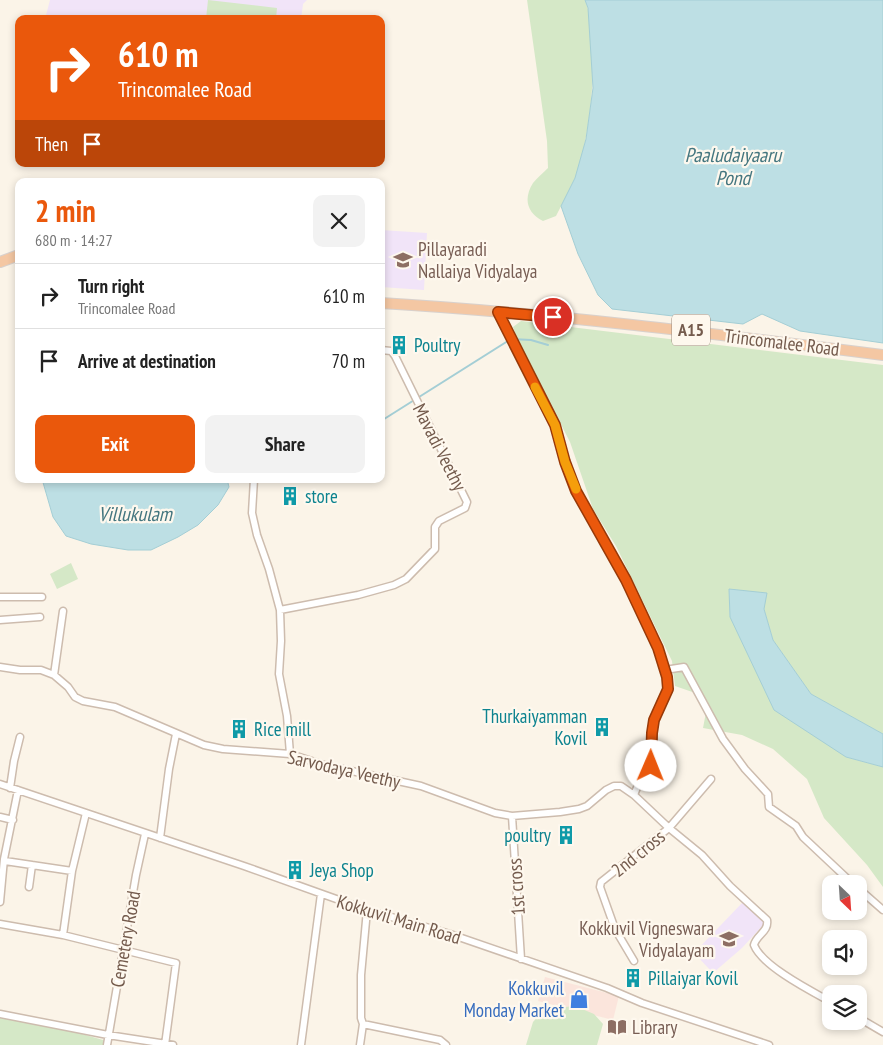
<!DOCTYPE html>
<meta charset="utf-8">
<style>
body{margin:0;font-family:"PT Sans Narrow",sans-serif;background:#f2f2f2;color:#222;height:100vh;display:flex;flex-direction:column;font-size:19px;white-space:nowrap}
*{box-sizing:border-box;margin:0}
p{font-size:16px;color:#767676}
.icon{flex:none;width:28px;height:28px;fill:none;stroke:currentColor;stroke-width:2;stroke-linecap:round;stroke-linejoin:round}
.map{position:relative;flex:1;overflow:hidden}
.details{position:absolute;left:15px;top:178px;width:370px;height:305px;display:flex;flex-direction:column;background:#fff;border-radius:10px;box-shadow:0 2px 8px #0003}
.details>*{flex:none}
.top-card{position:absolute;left:15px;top:15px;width:370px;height:152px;border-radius:10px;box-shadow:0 2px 8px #0003;background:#ea580c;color:#fff;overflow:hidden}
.needle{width:32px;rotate:155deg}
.controls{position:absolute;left:822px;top:875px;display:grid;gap:10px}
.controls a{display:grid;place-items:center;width:45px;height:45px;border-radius:10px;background:#fff;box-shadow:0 2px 8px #0003;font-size:25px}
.pin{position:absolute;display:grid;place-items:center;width:42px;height:42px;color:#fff;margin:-21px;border:2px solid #fff;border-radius:50%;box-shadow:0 1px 5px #0007}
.me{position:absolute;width:55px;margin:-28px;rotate:1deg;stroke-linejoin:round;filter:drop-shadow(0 0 4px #0008)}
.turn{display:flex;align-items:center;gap:18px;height:105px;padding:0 20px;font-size:22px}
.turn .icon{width:65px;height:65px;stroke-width:2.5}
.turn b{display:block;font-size:35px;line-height:42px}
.then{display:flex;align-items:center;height:48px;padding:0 20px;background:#0003;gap:10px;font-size:19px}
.round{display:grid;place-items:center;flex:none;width:52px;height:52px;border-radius:10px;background:#f2f2f2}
.head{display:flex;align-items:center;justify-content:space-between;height:85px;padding:0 20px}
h1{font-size:30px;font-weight:700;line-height:38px;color:#ea580c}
.primary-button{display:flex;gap:10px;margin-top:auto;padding:10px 20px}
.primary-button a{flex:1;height:58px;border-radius:10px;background:#ea580c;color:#fff;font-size:20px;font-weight:700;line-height:58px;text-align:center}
.primary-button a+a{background:#f2f2f2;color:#222}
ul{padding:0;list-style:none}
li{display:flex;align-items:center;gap:15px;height:65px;padding:0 20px;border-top:1px solid #e0e0e0}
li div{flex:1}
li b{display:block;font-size:19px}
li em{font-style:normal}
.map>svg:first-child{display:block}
</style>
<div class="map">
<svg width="883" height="1045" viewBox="0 0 883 1045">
<rect width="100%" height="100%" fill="#fbf4e8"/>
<path fill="#fbe5dc" d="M545 977 619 996 613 1020 538 1001Z"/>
<path fill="#f1e4f8" d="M50 0H307L303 4 301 19H45Z
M381 230 427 233 424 290 381 287Z
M743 902 765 923 742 948 713 973 694 953Z"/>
<path fill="#d5e8c7" d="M208 0 277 8 276 19H206Z
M527 0H585C601 40 591 138 575 178 570 191 562 204 556 216L543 221C527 213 523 199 533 183 537 178 543 173 548 168L547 141Z
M521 321 883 365V734L811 694 773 640 764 609 729 590 730 617 846 757 883 767V887L867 865 824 818 807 779 773 749 742 735 703 728 708 702 701 695 675 686 672 661 616 546 593 509 570 442 517 338 513 327Z
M71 563 78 579 57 589 50 574Z
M575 1006 594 1014 603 1024 597 1045H526L533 1022 545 1009Z
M0 1015 30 1019 110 1042 109 1045H0Z"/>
<path fill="#bddfe4" stroke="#a4ced5" d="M585 0H883V343L800 331 762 314 743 324 612 309 598 295 578 254 561 206 575 178 586 139 593 88 588 8Z
M42 479H227L229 487 218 505 198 525 178 537 151 550H128L91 544 66 536 53 517Z
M729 589 767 593 764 609 773 640 811 694 883 734V767L846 757 774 710 730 617Z"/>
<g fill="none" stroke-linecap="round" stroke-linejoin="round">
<path stroke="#a4ced5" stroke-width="2" d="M381 421 511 339 531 340 548 345"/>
<g stroke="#cdbcae" stroke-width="9">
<path id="minor" d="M498 312 555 425 565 462 577 491 626 579 658 648 667 677 668 689 654 720 651 766 638 785 634 795 669 828 702 855 730 886 767 920C769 932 756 935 754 945 762 966 811 991 831 1002
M254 479 252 513 257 535 269 569 280 610 281 641 279 674 287 716 290 754
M0 597H42
M280 610 358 595 394 585 406 579 435 549V527L439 521 465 508 467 502 395 356 391 351 381 350
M0 620 40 617
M0 667 20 670H41L54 675 68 687 75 697 83 701 115 707 204 745 223 749 290 754 324 765 421 786 495 813 512 816 560 812 579 809 587 806 606 790 614 786H621L634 795
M665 670 684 667 723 739 745 769 768 794 769 807 796 826 803 837 853 884
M54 675 63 611
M0 784 244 866 367 910 450 934 607 988 642 1003 769 1045
M10 788 14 761 20 737
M512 816 521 959
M0 817 13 820
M160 838 169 769 176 734
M5 861 72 871
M29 887 32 865
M859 889 883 910
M0 902 4 859 18 790
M367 910 361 975V1018L363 1024 440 1040 446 1045
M0 924 63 935 176 963 165 1045
M63 935 72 871 86 813
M634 961 615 929 600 887 601 882 669 828 711 779
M0 1014 108 1035 173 1045
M859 1018 883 1032
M107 1045 136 875 145 834
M301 1045 321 894
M360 1045 363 1024"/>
</g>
<g stroke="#d8d1cd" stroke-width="12">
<path id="trunk" d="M0 262 19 255
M381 303C549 313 716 334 883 355"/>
</g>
<use href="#minor" stroke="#fff" stroke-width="6"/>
<use href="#trunk" stroke="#f4c7a3" stroke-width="10"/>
</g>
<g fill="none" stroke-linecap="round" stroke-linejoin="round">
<g stroke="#983908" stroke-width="12">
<path id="route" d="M553 317 498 312 555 425 565 462 576 491 626 580 658 648 667 677 668 689 654 720 652 733 651 766"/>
</g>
<use href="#route" stroke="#ea580c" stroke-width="9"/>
<path stroke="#f59e0b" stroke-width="9" d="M535 387 555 425 565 462 576 489"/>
</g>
<defs>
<g id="school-bare" transform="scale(1.5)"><path d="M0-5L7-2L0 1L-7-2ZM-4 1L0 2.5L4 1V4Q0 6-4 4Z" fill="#8d6e63" stroke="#fef8ee" stroke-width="2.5" paint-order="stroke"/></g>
<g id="building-bare" transform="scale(1.5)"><path d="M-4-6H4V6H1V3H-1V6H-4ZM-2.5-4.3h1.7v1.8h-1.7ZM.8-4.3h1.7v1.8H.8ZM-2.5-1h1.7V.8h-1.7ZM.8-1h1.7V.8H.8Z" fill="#0f9aa8" stroke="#fef8ee" stroke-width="2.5" paint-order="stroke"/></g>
<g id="shop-bare" transform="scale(1.5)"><path d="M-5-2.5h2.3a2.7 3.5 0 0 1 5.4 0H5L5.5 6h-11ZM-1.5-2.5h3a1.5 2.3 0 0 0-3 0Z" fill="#3f7fe0" stroke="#fef8ee" stroke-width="2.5" paint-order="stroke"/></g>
<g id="library-bare" transform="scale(1.5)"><path d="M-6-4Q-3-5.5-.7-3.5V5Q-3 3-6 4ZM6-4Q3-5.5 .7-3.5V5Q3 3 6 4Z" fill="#8d6e63" stroke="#fef8ee" stroke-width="2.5" paint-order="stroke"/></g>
</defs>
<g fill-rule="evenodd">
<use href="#school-bare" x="403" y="260"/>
<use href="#building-bare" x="399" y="345"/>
<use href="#building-bare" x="290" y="496"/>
<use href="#building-bare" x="602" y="727"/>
<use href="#building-bare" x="239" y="729"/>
<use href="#building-bare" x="566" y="835"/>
<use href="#building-bare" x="295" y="870"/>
<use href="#school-bare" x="729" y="939"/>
<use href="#building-bare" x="633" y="978"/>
<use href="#shop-bare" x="579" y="999"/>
<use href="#library-bare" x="617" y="1027"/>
</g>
<g text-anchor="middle" stroke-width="4.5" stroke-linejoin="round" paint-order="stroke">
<rect fill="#fef8ee" stroke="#9d8a7d" stroke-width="1" x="672" y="314.5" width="38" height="31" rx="4"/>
<g font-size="18" font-weight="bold" fill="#745b4d">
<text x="691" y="336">A15</text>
</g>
<g font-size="19" fill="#785e54" stroke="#fef8ee" text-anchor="start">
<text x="418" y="256">Pillayaradi<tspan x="418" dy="22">Nallaiya Vidyalaya</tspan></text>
<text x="714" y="935" text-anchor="end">Kokkuvil Vigneswara<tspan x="714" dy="22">Vidyalayam</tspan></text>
<text x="632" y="1034">Library</text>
</g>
<g font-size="19" fill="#745b4d" stroke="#fef8ee">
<text transform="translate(782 342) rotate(7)" y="7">Trincomalee Road</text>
<text transform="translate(440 447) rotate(63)" y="7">Mavadi Veethy</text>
<text transform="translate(344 769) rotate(13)" y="7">Sarvodaya Veethy</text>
<text transform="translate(638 853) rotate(-39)" y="7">2nd cross</text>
<text transform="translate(516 887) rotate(-94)" y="7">1st cross</text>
<text transform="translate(399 919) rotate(17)" y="7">Kokkuvil Main Road</text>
<text transform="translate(125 939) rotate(-80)" y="7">Cemetery Road</text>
</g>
<g font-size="19" fill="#0d838f" stroke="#fef8ee" text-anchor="start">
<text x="414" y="352">Poultry</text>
<text x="305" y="503">store</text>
<text x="587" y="723" text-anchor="end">Thurkaiyamman<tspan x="587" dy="22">Kovil</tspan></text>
<text x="254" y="736">Rice mill</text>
<text x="551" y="842" text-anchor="end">poultry</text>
<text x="310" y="877">Jeya Shop</text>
<text x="648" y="985">Pillaiyar Kovil</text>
</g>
<g font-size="19" fill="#366cbe" stroke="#fef8ee" text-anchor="end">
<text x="564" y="995">Kokkuvil<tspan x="564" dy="22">Monday Market</tspan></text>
</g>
<g font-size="20" font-style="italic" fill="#44767f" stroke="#fef8ee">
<text x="733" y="162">Paaludaiyaaru<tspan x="733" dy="23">Pond</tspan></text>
<text x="135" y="521">Villukulam</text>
</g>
</g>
</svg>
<div class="controls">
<a><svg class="needle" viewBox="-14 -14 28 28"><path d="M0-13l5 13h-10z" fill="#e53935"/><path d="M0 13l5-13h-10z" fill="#767676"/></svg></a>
<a><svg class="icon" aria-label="sound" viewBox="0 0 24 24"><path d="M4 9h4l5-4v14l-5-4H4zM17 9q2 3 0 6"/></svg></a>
<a><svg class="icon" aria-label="layers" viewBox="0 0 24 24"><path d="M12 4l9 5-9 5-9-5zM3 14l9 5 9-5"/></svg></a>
</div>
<div class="pin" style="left:553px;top:317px;background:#d93025"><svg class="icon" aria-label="arrive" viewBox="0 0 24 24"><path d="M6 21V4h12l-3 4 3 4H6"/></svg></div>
<svg class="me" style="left:651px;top:766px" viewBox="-20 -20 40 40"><circle r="19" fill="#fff"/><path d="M0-13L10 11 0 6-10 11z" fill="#ea580c"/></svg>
<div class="top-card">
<div class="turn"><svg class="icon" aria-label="right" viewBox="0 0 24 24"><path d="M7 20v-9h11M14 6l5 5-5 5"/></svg><div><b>610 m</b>Trincomalee Road</div></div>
<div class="then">Then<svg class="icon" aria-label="arrive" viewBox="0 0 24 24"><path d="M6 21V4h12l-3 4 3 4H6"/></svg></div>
</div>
<section class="details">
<div class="head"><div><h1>2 min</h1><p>680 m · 14:27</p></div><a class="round"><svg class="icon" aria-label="close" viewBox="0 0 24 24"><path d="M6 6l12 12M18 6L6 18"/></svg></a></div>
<ul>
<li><svg class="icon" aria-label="right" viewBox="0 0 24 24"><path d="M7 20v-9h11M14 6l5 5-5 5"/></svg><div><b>Turn right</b><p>Trincomalee Road</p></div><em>610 m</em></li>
<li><svg class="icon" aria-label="arrive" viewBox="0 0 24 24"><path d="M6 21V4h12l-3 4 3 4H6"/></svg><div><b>Arrive at destination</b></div><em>70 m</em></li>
</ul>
<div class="primary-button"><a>Exit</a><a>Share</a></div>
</section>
</div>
